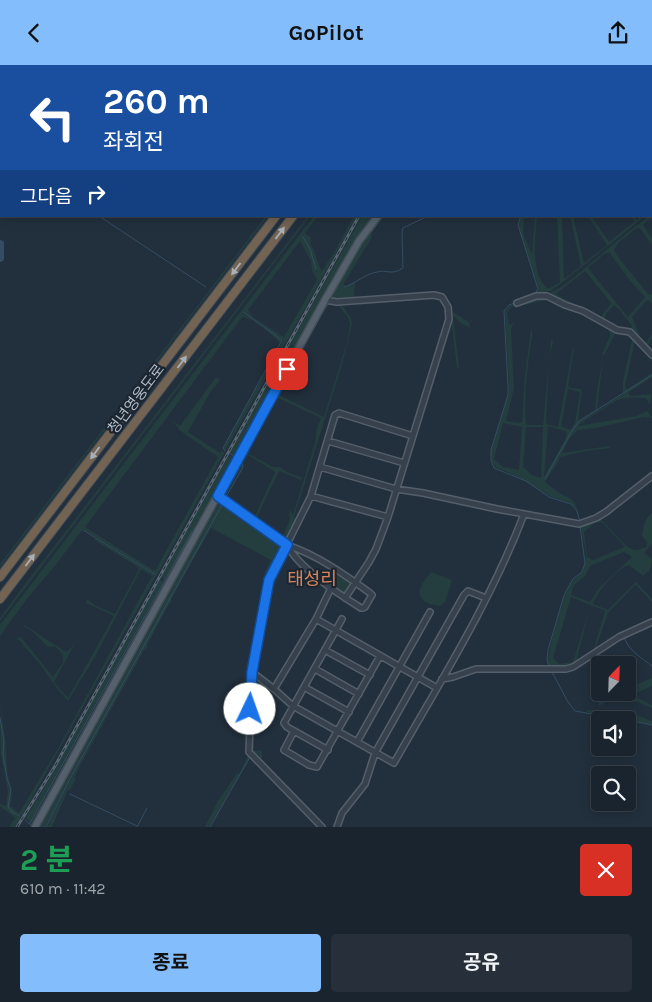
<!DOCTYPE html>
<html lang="ko">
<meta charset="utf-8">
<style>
body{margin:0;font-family:Karla,"Noto Sans KR",sans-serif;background:#27303a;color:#f1f3f6;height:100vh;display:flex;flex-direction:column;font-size:19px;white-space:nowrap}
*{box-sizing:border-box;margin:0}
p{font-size:16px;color:#9fa4aa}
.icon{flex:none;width:28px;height:28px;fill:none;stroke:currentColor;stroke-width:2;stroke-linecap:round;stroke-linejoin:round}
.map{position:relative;height:762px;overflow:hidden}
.drawer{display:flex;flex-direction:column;background:#1a242e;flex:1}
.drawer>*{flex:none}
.guide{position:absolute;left:0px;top:0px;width:652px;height:152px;box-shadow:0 2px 12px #0003,0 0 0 1px #38414a;background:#1a4fa0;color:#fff;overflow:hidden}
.needle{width:32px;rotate:23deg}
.fabs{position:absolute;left:591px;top:591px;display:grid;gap:10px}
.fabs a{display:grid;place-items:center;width:45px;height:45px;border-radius:5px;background:#1a242e;box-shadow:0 2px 12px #0003,0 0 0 1px #38414a;font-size:25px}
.pin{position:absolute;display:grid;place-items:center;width:42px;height:42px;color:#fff;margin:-21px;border-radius:10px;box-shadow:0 2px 8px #0006}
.me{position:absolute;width:55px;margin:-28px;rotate:3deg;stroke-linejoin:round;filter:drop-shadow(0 0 4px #0008)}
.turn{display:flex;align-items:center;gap:18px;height:105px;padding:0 20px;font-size:22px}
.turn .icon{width:65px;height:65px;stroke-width:2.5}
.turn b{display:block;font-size:35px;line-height:42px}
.then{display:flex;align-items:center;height:48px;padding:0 20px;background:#0003;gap:10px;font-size:19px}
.round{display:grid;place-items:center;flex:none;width:52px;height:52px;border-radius:5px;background:#27303a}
.head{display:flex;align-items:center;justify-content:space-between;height:85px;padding:0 20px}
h1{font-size:30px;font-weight:700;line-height:38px;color:#1e9e55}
.cta{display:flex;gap:10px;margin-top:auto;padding:10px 20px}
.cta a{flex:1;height:58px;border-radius:5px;background:#83bdfb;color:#111;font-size:20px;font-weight:700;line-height:58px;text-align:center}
.cta a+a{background:#27303a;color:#f1f3f6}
header{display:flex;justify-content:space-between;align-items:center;height:65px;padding:0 20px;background:#83bdfb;color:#111;font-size:22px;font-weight:700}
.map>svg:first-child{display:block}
</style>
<header><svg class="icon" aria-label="back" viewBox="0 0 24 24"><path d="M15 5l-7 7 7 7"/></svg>GoPilot<svg class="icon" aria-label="share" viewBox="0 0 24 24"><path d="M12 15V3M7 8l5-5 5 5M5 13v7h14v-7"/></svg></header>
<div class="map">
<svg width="652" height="762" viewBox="0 0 652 762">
<rect width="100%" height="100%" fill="#22303d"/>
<path fill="#243d3e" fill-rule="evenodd" d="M652 148V152L643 160 652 174V180L640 163H637L618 178 614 185 618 192 649 230 652 229V239L649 235 646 236 632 252C637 262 637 271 646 278L652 269V273L648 279 652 285V289L636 270 619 265 546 229C560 226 580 207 591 198 610 182 629 166 649 151H651ZM609 187 630 216 645 232 628 252 588 203 603 190ZM585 206 611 238 600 253 556 229ZM614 240 619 244 632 261 630 265 615 262 604 256 606 249Z
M266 151H268L0 502V499Z
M308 151H310L0 556V553L19 527Z
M314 151H318L305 168 311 173 310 179C317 187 316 198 322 206L335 186 354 151H357L225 386 223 383 283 275 243 247 242 248 278 272 281 275 280 278C274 270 250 252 242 252L85 462 155 506 218 392 179 365 178 362 171 355 180 361 216 312 220 315 211 326 188 367 220 388 222 385 224 388 157 510 83 464 54 502 26 535 0 571V560ZM300 176 311 196 312 205 317 215 284 272 253 252 248 245Z
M362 151H375L236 392 229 388Z
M381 151H384L372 168 371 174 344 218 345 222 355 217 354 234 342 236 333 234 331 231 364 175Z
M522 151H524L523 169 532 189 535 151H537C535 172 530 210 548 224L560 217 557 151H562L564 214 581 201 570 151H573L584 198 607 180 588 151H591L609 177 634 157 632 151 637 155 642 151H645L559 220 550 226 534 230 539 225 521 170 519 160Z
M540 232H545L630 269 652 292V296L638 277 635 276 625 322 626 324H628L652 308V312L628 328 630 331 651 329V338L649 339 646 333C638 333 626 332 618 335 614 337 580 358 578 361L636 351 647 346 652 353 644 352 596 363 578 365 570 373 562 388 609 381 610 383 586 386 560 392C558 400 550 408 545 417 550 420 553 424 558 427 569 434 574 432 578 446 571 434 558 436 548 430 528 418 517 410 495 402L491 395V385L508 330 509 321 505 247 509 241 516 238 517 240 510 243 507 249 509 259 511 260 515 256 511 264 514 323 506 356 522 358 525 310 531 264C534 269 531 276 530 283 527 307 524 333 526 358L527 360H543L551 274 553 276 549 294 546 359 558 362 573 282 574 283 568 321 571 323 582 324 578 356 595 346 597 324 603 293 597 344 599 345 623 329V316L632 275 626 270 615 269 605 288 604 290 602 289 610 271 609 265 577 247 563 244 546 235 520 241 518 239ZM568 324 580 327 575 358 570 365 561 361ZM503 358 522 362 519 405 503 402 494 394ZM548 361 567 367 565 375 544 412ZM526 362H543L541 413 532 410 523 402Z
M327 238 341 239 351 253 352 259 341 303 294 452 298 454 294 458 285 476 223 433 222 428 240 396 242 400 241 403 225 432 255 451 275 407 248 390 243 397 241 394 277 329 324 352 347 277 350 259 348 252 338 240H329L320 250ZM278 333 321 353 317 363 315 378 293 450 290 445 289 450 290 454 283 471 257 452 279 406 301 415 303 413 287 407 280 402H273L247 388Z
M450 245 469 257 470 263 461 258 453 251 459 302 457 303Z
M229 390 236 394 33 761 31 758 193 466 164 515 160 512Z
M220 436 282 481 272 504 250 608 247 681 250 692 209 762H205L218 736 237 708 239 709 248 691 244 671 247 605 264 525 265 507 271 495 211 463 171 534 172 537 169 539 147 580V582L144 585 81 699 74 713 76 714 70 725H68L52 762H47L72 712 222 439 71 712 45 762H39L217 437Z
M652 448V479L644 488 652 494 650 505 643 511 629 500C618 502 596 528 593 539L608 545 636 517 652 534V537L636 520 634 521 608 548 595 585 593 587 605 546 571 532 553 593 559 599 573 597 589 546 576 598 572 601 551 604 548 599C547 589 562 532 568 524 573 514 583 509 585 499 588 487 582 471 580 460L599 453C607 458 627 486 635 485 638 485 643 483 647 482V477L642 471C644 461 643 455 652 448ZM597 456 603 458 625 482 593 495 587 492 584 467ZM624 487 632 492 599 523 590 537 571 530 574 520 585 511 590 501Z
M95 473 156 511 22 751 12 747 8 742C14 725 8 718 5 703L0 636C3 659 6 681 7 702 7 718 15 723 10 741L19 748 57 685 152 511 141 504 96 590 68 636 59 626 39 598 17 573 21 572 53 612 63 597V590L55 581 48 582 32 566 24 561 25 560 66 587 74 580 54 617 68 633 114 551 86 538 87 534 96 541 115 549 139 504 138 502 94 475Z
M333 505 352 518 344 530 326 517Z
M431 507 452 515 445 537 440 541C434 541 429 539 424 536 413 527 425 515 431 507Z
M160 514 163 517 30 757 25 753 42 726Z
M255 611 272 625 265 631H255L252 685 262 686V697L251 687 253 612Z
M652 613V621L632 630 652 640V643C632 635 621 626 599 641L598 634 615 628H628V624L631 621 628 618V614L635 620Z
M587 645 621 646 636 650 652 656V660L587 647Z
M0 654C4 671 3 689 5 706 6 713 10 719 10 726 11 731 9 737 8 742L12 747 21 752 15 762H9L15 753 0 741V739L6 741 8 727 1 689Z"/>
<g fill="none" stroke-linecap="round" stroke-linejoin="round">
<path stroke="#354d64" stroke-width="1" d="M43 0 47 1
M152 0 154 1
M529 0V1
M509 1 511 0
M0 22H1
M0 86H1
M99 151 206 222
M463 151H465
M521 151 518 160 538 224 535 229
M303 172 310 184 316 204
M344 222C355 219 365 209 377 207 387 204 391 211 403 203L402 167 403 163 428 151
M515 238 509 240 504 246 508 321V330L491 385V395L494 403 526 416 549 432 571 439 577 446 580 457
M225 386 223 383 282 275 243 247
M230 389 236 392
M545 414 570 369 579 356 652 310
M226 432 242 404 243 400 241 396
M83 465 156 510
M625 574C629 586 642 593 652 601
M549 601 547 595 548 585 564 530 573 514 582 507 585 498 580 461
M552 607 568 637 575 646 625 655
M0 653 4 675 3 689 7 713 11 724 8 742 12 747 20 751
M628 655 652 660
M70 729 137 761
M25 755 32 761
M30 758 192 466
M46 762 71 712 223 438
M137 762 147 743
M210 762 250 692"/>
<path stroke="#354d64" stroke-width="8" d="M0 179V193"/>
<g stroke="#545f6a" stroke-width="8">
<path id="minor" d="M320 0 321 1
M325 235 337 237 434 230 442 232 448 242 449 254 388 452 376 484 369 497 345 533
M517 238 536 231H547L565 240 583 246 617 265 630 267 652 290
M328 376 404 398
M320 402 396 424 423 428 497 444 579 459 596 453 606 447 652 411
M218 431 287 480C300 504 337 528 361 543H363L365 542 372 530 370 528C344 509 317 490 287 480
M311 431 388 452
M316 554 437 623
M325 585 370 610
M315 604 359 629
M252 607 274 624 316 554 331 523
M442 614 453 612 476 604H566L573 602 619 572 652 557
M304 622 349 647
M274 624 293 641 394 698C440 617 491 536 524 449
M294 666 284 685 309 700 317 702 380 591
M357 677 430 547
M328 685 287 662 284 658 342 554
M322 762 249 687 252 607 269 515 311 431 335 350 339 348 413 371
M337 762 342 748 365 719 375 688 464 530 468 526 486 533"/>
</g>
<g stroke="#424d58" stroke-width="9">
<path id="major" d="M569 1 571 0
M35 762 325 235 359 176 378 151"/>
</g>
<g stroke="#414c57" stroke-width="10">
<path id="highway" d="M405 1 406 0
M424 1 425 0
M0 512 276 151
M0 534 293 151"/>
</g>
<use href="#minor" stroke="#36414d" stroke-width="5"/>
<use href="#major" stroke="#54616d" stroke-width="6"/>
<use href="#highway" stroke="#736353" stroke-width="8"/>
<g stroke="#586674" stroke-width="3">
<path id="rail" d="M479 1 480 0
M17 762 55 701 359 151"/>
</g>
<use href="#rail" stroke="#1b2631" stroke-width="1" stroke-dasharray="4" stroke-linecap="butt"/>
</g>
<defs><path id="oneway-solid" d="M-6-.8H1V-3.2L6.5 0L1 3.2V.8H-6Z" transform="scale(1.25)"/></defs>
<g fill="#a8afb6">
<use href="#oneway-solid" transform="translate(280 168) rotate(-53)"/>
<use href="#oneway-solid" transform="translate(236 204) rotate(127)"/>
<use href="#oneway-solid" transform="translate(182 297) rotate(-53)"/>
<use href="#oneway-solid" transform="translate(95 388) rotate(127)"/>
<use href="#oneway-solid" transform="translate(30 495) rotate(-53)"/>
</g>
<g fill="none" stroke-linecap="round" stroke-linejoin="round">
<g stroke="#114b97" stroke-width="12">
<path id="route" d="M250 644 252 607 269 515 287 480 218 431 287 304"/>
</g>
<use href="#route" stroke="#1a73e8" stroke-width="9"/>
</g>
<g text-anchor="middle" stroke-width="4.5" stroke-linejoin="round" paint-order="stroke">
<g font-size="15" fill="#b1bcc8" stroke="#1b2631">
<text transform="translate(136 334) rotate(-53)" y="5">청년영웅도로</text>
</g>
<g font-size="18" fill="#d8865d" stroke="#1b2631">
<text x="312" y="520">태성리</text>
</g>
</g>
</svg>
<div class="fabs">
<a><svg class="needle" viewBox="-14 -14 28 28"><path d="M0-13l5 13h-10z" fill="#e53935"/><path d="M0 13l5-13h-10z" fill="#9fa4aa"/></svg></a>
<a><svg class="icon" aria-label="sound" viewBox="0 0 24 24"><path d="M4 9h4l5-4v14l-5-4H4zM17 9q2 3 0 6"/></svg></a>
<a><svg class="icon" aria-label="search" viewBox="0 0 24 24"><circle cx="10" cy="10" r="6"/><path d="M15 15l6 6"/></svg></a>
</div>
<div class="pin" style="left:287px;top:304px;background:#d93025"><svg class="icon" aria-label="arrive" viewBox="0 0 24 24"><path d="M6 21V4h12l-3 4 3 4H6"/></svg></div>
<svg class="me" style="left:250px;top:644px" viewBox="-20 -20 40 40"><circle r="19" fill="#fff"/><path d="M0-13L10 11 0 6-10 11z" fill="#1a73e8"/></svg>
<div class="guide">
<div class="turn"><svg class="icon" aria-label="left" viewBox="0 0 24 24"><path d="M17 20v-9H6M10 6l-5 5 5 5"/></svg><div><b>260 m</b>좌회전</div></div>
<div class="then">그다음<svg class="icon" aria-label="right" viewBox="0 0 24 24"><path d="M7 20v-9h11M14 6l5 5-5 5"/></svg></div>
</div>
</div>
<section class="drawer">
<div class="head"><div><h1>2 분</h1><p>610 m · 11:42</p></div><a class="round" style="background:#d93025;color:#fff"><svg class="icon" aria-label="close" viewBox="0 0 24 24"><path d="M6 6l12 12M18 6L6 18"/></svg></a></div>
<div class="cta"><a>종료</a><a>공유</a></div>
</section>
